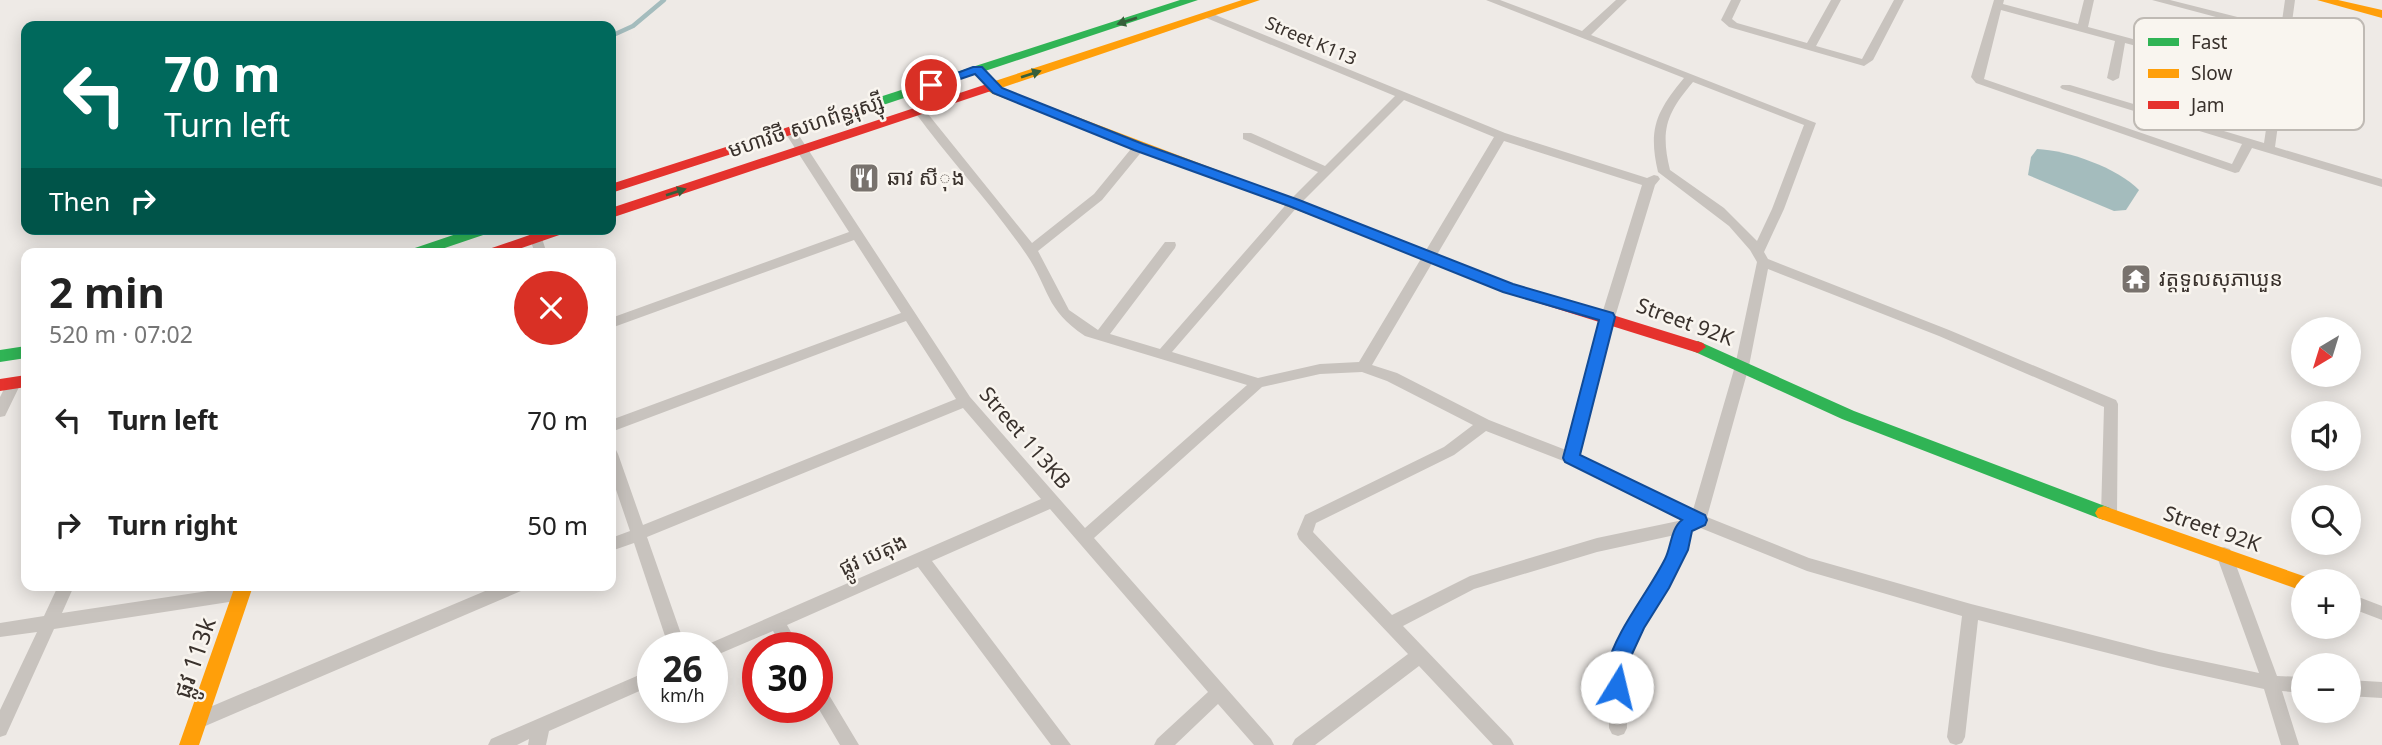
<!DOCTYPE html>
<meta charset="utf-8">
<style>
body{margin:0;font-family:"Noto Sans","Noto Sans Khmer",sans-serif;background:#f6f6f6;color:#222;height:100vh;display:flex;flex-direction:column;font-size:26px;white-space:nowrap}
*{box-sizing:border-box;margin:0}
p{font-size:23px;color:#767676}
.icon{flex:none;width:38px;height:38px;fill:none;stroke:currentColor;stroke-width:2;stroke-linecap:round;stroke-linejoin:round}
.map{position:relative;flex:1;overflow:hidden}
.details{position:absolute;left:21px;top:248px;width:595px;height:343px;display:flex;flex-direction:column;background:#fff;border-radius:14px;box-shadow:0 4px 18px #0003}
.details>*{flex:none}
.guide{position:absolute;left:21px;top:21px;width:595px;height:214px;border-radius:14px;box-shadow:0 4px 18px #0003;background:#00695c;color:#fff;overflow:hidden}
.needle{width:46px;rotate:218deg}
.fabs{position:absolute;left:2291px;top:317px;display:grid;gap:14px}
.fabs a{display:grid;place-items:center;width:70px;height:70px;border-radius:50%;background:#fff;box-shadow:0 4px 18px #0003;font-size:35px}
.speed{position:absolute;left:637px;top:632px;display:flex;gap:14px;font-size:35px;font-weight:700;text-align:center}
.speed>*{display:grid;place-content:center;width:91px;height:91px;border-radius:50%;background:#fff;box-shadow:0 4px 18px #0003;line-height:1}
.speed small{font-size:18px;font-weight:400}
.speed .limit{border:10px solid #d22;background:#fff;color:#111}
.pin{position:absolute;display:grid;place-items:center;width:60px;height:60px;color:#fff;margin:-30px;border:4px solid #fff;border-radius:50%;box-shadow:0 2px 7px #0007}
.me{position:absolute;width:77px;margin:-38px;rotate:9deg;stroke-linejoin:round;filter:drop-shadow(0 0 5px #0008)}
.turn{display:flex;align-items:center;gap:24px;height:147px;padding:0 28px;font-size:32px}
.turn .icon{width:91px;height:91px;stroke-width:2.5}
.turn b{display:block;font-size:49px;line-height:60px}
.then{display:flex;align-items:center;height:66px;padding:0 28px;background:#0003;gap:14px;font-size:26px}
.round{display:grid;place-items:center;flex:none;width:74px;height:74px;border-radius:37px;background:#f6f6f6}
.summary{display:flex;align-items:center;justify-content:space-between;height:119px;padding:0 28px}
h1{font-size:42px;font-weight:700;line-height:52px}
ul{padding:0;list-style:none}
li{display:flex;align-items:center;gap:21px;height:105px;padding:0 28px}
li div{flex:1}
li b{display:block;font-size:26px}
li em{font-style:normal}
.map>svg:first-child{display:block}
</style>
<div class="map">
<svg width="2382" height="745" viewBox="0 0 2382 745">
<rect width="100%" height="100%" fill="#eeeae6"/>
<path fill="#a4bcbd" d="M2037 149C2067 150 2118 168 2139 190L2126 210 2114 211 2028 175 2031 157Z"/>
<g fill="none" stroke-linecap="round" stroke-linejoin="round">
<path stroke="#a4bcbd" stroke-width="4.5" d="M611 36 633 26 664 0"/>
<path fill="#c8c3be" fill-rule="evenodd" d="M1486 0H1500L1582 31 1616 0H1627L1591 35 1816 123 1784 209 1764 252 1768 259 1949 330 2116 400 2118 404 2117 515 2114 519 2109 521 2104 519 2101 515 2104 407 1939 336 1768 269 1749 366 1707 517 1809 558 1971 604 2159 652 2259 673 2216 554 2218 549 2224 547 2230 549 2277 676 2303 677V693L2282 691 2299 745H2281L2264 689 2159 666 1978 620 1965 737 1962 743 1956 745 1950 743 1947 737 1962 616 1807 571 1698 527 1692 530 1687 550 1643 627 1625 667 1627 728 1624 734 1618 736 1612 734 1609 728V667L1631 618 1671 549 1675 535 1597 552 1474 589 1403 626 1511 739 1514 745H1493L1419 666 1315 745H1292L1295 739 1408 654 1299 539 1297 534 1305 515 1444 447 1473 425 1387 381 1362 372 1320 374 1262 387 1094 538 1271 739 1274 745H1254L1218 704 1175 745H1154L1157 739 1208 692 1050 509 932 561 1071 745H1051L918 567 787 625 800 648H783L773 631 712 657V648H705L706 645 1041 499 963 408 647 537 686 648H669L634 543 611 551V538L630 531 611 475V448L616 450 618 454 643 525 956 399 906 321 611 432V420L901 313 854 240 611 328V318L849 232 784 131 786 128H794L970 397 1085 528 1247 385 1085 336C1043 308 1050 287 1024 251 990 202 949 159 914 111L920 108 924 109 1032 243 1094 194 1135 144H1143V150L1102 200 1038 251 1069 310 1098 330 1165 242H1175L1176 245 1175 248 1110 334 1160 349 1290 200 1318 172 1243 139V133H1251L1325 166 1395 96 1204 17 1203 15 1208 12 1505 133 1647 178 1654 175 1658 176 1660 179 1655 185 1615 317 1579 455 1693 510 1735 366 1757 262 1750 250 1729 226 1658 172C1648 129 1656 112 1684 78ZM1693 82 1804 125 1772 209 1757 241 1724 208 1670 170C1660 129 1667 113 1693 82ZM1404 100 1494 137 1359 362 1320 364 1258 378 1172 352 1298 206ZM1504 141 1642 185 1601 317 1566 450 1489 420 1397 373 1372 365ZM1486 431 1566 462 1683 520 1597 538 1470 576 1392 615 1313 532 1316 523 1454 455Z
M1731 0H1741L1732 19 1737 23 1807 43 1831 0H1841L1816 46 1862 59 1894 0H1904L1873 60 1864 66 1729 27 1721 20Z
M1994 0H2004L2003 4 2078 24 2084 0H2094L2088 27 2159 46 2160 48 2155 51 2125 43 2119 78 2113 81 2107 78 2115 41 2001 10 1984 79 2232 164 2242 144 2062 89 2060 87 2062 85H2070L2264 143 2280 34 2152 0H2170L2281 28 2285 0H2295L2275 147 2382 179V187L2252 148 2239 172 2235 173 1976 83 1971 77Z
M527 229H539L547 254H535Z
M14 378 19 379 21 383 5 416 0 417V397L9 379Z
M58 586H74L62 613 241 586 248 588 250 593 248 598 242 600 54 629 6 735 0 737V710L37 632 0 637V623L44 616Z
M497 586H523L521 591 203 727 197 729 191 727 188 721 191 715Z
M2348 593 2382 606V620L2348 607Z
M653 669V685L549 731 546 745H528L529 739 517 745H488L491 739Z
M2348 680 2382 682V698L2348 696Z
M817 682 823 685 859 745H840L817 706Z"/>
<path fill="#30b455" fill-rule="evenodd" d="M1180 0H1198L871 109H861L860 106 861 103Z
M471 229H494L492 232 427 254H404L406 251Z
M1698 341 1854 411 2110 508 2113 513 2110 518 2104 520 2098 518 1842 419 1693 351 1690 347 1693 343Z
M26 346V358L0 362V350Z"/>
<path fill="#ff9f0a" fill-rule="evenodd" d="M1242 0H1260L1001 88 1370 228 1372 231 1370 234H1360L993 94 986 90 985 85 972 70 978 66 982 67 995 81Z
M2317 0H2338L2382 10V18Z
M2104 506 2309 578 2311 581H2303V591L2098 518 2095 513 2098 508Z
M235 586H253L199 745H179Z"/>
<path fill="#e5322d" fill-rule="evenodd" d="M990 83 996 87 994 90 611 218V208Z
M866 102 871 103V109L611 193V184Z
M1365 226 1513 284 1703 343 1706 347 1698 353 1503 292 1360 234 1358 231 1360 228Z
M547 229H570L568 232 504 254H481L483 251Z
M26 375V387L0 391V379Z"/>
</g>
<defs><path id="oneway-solid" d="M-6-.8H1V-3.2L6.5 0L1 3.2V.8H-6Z" transform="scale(1.75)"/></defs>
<g fill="#365f3a">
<use href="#oneway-solid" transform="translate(1127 21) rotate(162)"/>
<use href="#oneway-solid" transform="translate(1031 74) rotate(-18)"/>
<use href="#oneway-solid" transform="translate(676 192) rotate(-18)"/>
</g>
<path fill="#1a73e8" stroke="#114b97" stroke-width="2" d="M973 67H982L1002 88 1143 144 1299 200 1513 284 1613 313 1615 317 1580 455 1705 515 1707 520 1705 525 1692 531 1688 550 1669 588 1644 628 1626 667 1624 694 1617 696 1610 694C1607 686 1606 675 1607 667 1616 630 1648 593 1665 559 1671 548 1671 528 1682 520L1565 462 1563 458 1599 320 1503 292 1289 206 1134 150 993 93 975 74 931 89 925 85Z"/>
<defs>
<g id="restaurant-square" transform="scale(1.575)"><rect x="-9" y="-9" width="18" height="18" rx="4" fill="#78726d" stroke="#f9f5ef"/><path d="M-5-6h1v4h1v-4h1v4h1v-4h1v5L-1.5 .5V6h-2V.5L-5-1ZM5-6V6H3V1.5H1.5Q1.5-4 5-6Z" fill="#fff"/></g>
<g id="temple-square" transform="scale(1.575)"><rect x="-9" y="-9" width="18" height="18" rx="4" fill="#78726d" stroke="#f9f5ef"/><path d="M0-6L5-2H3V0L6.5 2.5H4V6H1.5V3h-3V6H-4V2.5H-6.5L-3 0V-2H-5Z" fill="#fff"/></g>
</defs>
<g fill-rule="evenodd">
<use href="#restaurant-square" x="864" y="178"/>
<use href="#temple-square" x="2136" y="279"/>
</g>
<g text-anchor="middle" stroke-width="5" stroke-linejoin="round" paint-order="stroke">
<g font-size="18" fill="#39312c" stroke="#f9f5ef">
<text transform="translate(1311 41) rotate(23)" y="6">Street K113</text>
</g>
<g font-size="21" fill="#39312c" stroke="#f9f5ef">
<text transform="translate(806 126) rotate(-18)" y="7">មហាវិថី សហព័ន្ធរុស្ស៊ី</text>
<text transform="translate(1685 322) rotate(20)" y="7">Street 92K</text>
<text transform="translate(1025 438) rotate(49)" y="7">Street 113KB</text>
<text transform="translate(2212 529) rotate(19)" y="7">Street 92K</text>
<text transform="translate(873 555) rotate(-24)" y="7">ផ្លូវ បេតុង</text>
</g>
<g font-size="21" fill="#39312c" stroke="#f9f5ef" text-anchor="start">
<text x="887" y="185">ឆាវ សីុង</text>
<text x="2159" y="286">វត្តទួលសុភាឃួន</text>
</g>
<g font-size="24" fill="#39312c" stroke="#f9f5ef">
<text transform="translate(195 658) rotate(-71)" y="8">ផ្លូវ 113k</text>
</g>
</g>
<rect x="2134" y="18" width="230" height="112" rx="10" fill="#f9f5ef" stroke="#bfbab4" stroke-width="2"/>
<rect x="2148" y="38" width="31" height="8" fill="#30b455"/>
<rect x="2148" y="69" width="31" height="9" fill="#ff9f0a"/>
<rect x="2148" y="101" width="31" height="8" fill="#e5322d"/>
<g font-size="19" fill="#39312c">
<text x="2191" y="49">Fast</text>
<text x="2191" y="80">Slow</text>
<text x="2191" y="112">Jam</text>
</g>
</svg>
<div class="fabs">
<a><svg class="needle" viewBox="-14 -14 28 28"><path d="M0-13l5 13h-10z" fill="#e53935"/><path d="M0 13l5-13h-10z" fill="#767676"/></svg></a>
<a><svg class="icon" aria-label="sound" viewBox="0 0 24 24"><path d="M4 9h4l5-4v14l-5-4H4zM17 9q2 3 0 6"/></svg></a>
<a><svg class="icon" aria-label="search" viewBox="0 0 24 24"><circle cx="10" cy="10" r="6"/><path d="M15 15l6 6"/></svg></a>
<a>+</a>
<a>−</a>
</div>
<div class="speed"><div>26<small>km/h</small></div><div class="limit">30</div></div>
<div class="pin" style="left:931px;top:85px;background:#d93025"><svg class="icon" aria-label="arrive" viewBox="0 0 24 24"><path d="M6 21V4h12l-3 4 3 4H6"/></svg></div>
<svg class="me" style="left:1617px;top:687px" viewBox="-20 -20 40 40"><circle r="19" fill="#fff"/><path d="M0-13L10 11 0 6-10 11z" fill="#1a73e8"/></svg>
<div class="guide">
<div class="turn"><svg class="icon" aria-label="left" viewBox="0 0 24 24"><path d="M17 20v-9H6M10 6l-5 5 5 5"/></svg><div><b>70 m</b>Turn left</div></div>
<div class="then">Then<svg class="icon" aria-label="right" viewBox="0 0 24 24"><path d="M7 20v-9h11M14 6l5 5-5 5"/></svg></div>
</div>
<section class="details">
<div class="summary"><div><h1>2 min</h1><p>520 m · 07:02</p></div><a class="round" style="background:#d93025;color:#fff"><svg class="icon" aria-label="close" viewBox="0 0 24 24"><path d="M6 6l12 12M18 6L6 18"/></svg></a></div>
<ul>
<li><svg class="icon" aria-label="left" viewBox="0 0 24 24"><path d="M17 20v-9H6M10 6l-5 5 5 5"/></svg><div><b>Turn left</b></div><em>70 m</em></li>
<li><svg class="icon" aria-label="right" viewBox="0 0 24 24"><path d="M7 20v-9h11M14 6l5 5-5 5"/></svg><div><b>Turn right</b></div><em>50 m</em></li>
</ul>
</section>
</div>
